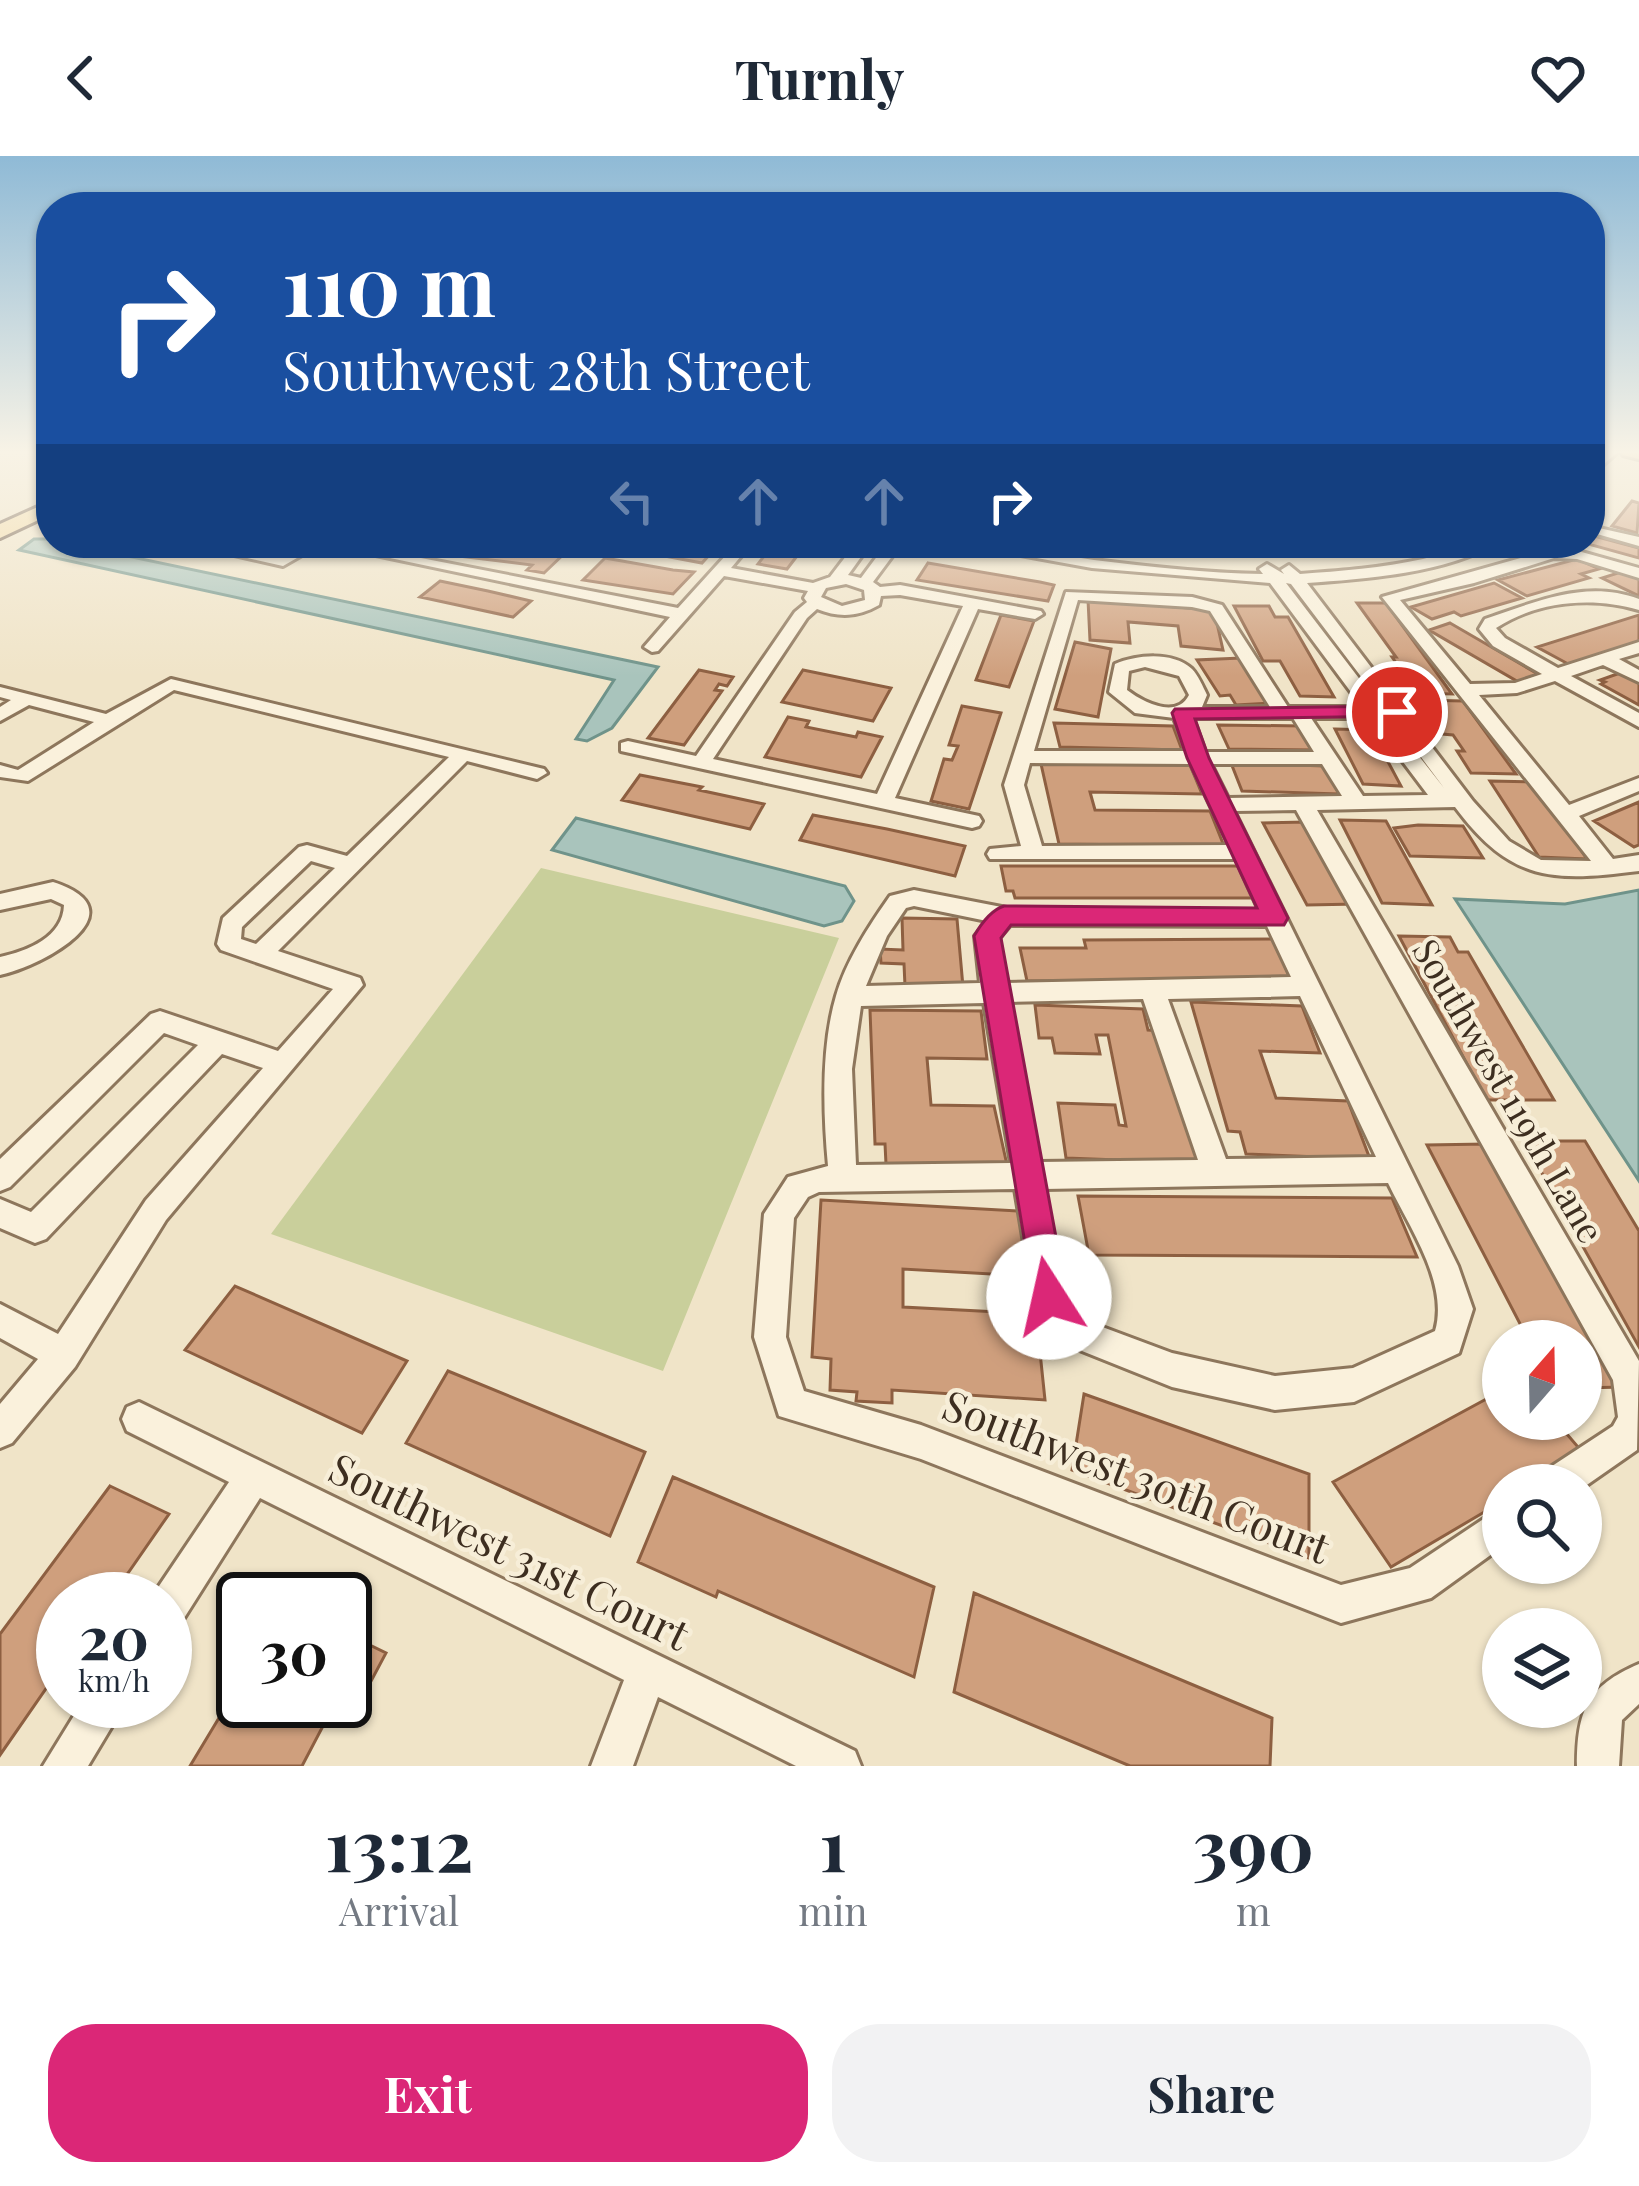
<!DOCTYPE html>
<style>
body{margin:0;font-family:"Playfair Display",serif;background:#f2f2f3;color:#1f2937;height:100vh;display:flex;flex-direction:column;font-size:45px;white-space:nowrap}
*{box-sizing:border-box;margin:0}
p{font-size:39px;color:#747a83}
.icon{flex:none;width:66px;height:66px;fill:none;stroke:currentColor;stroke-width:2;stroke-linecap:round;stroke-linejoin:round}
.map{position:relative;height:1610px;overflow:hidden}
.panel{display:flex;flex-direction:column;background:#fff;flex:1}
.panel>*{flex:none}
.banner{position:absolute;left:36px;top:36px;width:1569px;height:366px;border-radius:48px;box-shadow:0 3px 9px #0004;background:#1a4fa0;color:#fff;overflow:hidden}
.needle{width:78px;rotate:20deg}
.controls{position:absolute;left:1482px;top:1164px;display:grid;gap:24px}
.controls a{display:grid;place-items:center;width:120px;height:120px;border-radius:50%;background:#fff;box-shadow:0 3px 9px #0004;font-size:60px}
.speed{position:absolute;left:36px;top:1416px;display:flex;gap:24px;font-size:60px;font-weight:700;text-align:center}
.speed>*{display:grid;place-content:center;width:156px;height:156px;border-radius:50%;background:#fff;box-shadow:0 3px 9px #0004;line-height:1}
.speed small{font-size:30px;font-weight:400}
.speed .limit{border:6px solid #111;border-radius:18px;background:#fff;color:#111}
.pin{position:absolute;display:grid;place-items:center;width:102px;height:102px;color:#fff;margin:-51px;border:6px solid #fff;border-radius:50%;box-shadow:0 3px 12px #0007}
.me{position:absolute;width:132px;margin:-66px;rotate:350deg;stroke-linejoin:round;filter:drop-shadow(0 0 9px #0008)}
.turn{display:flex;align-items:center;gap:42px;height:252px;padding:0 48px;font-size:54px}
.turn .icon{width:156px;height:156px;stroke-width:2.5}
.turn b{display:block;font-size:84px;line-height:102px}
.lanes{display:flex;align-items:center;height:114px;padding:0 48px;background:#0003;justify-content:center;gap:60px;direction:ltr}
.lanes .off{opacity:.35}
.eta{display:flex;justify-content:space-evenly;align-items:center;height:204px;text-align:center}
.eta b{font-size:72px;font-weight:700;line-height:84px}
.action{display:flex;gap:24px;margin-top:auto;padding:24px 48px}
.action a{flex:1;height:138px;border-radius:48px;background:#db2777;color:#fff;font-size:48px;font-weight:700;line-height:138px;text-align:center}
.action a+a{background:#f2f2f3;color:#1f2937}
header{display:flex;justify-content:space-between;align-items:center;height:156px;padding:0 48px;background:#fff;font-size:54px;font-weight:700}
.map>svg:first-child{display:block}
</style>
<header><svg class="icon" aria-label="back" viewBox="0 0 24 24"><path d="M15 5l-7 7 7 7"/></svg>Turnly<svg class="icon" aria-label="heart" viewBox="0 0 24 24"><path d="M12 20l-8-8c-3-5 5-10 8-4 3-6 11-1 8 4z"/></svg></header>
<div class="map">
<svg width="1639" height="1610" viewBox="0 0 1639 1610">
<rect width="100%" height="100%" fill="#f0e4c8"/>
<path fill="#c9cf9b" d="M541 712 839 782 663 1215 271 1078Z"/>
<path fill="#a9c4bc" stroke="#6f938a" stroke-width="3" d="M34 383H46L658 511 612 572 587 585 576 583 614 524 19 394Z
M576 662 845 730 854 745 842 765 824 770 552 694Z
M1639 734V1025L1455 743 1565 748Z"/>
<path fill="#cf9f7d" stroke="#8d5f41" stroke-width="3" d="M1632 345 1639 347 1637 377 1612 370Z
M1594 380 1639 392V402L1588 388Z
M466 387H524L568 394 544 417 527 414 532 409 450 399Z
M622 387H720L702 407 670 401 674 397 617 391Z
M774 387H807L787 413 758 408Z
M605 402 673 414 694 416 673 438 583 424Z
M1577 403 1599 413 1581 418 1589 422 1527 440 1498 424Z
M928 407 1040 426 1054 429 1048 445 917 424Z
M1624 415 1639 422V440L1602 422Z
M440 425 488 435 531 445 513 461 420 441Z
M1494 427 1522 442 1461 460 1454 456 1432 463 1411 451Z
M1088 444 1214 454 1223 494 1181 490 1178 470 1128 466 1130 487 1090 484Z
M1357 447H1386L1452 538 1409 537 1402 528H1411L1392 501H1396Z
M1234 450H1269L1275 461H1288L1334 541 1300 540 1280 505H1263Z
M1001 459 1034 465 1009 531 976 524Z
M1639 459V487L1570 509 1537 491Z
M1450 467 1543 521 1522 528 1429 474Z
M1075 486 1111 493 1098 561 1055 553Z
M1241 502 1272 547 1236 549 1230 539 1220 540 1197 504Z
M699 514 733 521 727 530 719 528 715 534 722 535 684 589 648 582Z
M803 514 891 532 873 565 782 546Z
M1620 517 1639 527V549L1601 528 1605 526 1600 524Z
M1419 544 1463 545 1516 618 1471 617 1457 595H1464L1453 579 1442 578Z
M962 550 1001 557 969 653 931 645 944 603 952 604 958 590 949 589Z
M788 561 809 565 806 571 856 581 858 576 882 581 861 621 765 601Z
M1054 567 1173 570 1182 594 1060 591Z
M1218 569 1304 570 1317 594 1229 593Z
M1335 573 1371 574 1401 630 1363 628Z
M1231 607 1326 610 1339 638 1242 635Z
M1041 608 1190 609 1202 638 1090 636 1095 654 1210 655 1224 690 1059 688Z
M640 619 702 631 699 634 764 648 750 673 622 644Z
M1490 625 1534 626 1587 703 1539 701Z
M1639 646V689L1634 691 1594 665Z
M813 659 887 673 965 690 955 720 800 684Z
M1340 664 1386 665 1432 749 1382 747Z
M1307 666 1356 748 1307 749 1263 667Z
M1418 669 1463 670 1483 702 1410 700 1394 672Z
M1001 710H1239L1253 742H1015L1013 735H1006Z
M902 762 957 763 963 831 905 830 904 808 881 807 880 793 903 794Z
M1399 780 1450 781 1458 796H1468L1554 944H1486Z
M1273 783 1291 824 1027 825 1020 792H1086L1084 784Z
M1191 846 1302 850 1320 897 1260 895 1276 942 1348 945 1370 1003 1246 998 1240 976 1228 975Z
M1035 849 1143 853 1148 874 1165 875 1198 1007 1066 1002 1058 947 1115 949 1119 969 1126 970 1108 879H1096L1100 898 1055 897 1052 882H1039Z
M870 854 981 855 987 903 927 902 931 949 994 950 1007 1009 886 1008 885 988H875Z
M1524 985H1585L1639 1075V1191Z
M1486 988 1622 1231 1581 1232V1185H1529L1427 989Z
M1078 1040 1392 1042 1417 1101 1089 1099Z
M821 1044 1020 1055 1026 1120 903 1113V1151L1036 1158 1045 1244 892 1234V1247L856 1245 857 1236 830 1234 831 1203 812 1201Z
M235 1130 407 1205 362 1277 185 1194Z
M448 1215 645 1296 610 1380 406 1287Z
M1503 1234V1263H1554L1584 1298 1531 1329H1503V1345L1391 1411 1333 1326Z
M1084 1238 1309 1318V1402L1072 1314Z
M673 1321 934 1431 914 1521 718 1435 716 1441 638 1406Z
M110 1330 169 1358 110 1443H63V1508L0 1599V1478Z
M974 1437 1272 1562 1270 1610H1130L954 1536Z
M345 1477 386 1497 353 1559 334 1549 302 1610H190L243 1522 229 1516 243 1493V1545H345Z"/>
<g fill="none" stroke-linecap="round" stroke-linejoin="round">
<g stroke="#8d765c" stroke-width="6">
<path id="minor" d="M1606 295H1619L1590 320V309Z
M1590 370 1639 381V390L1590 376Z
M181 387C213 387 251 400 278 399 293 399 302 387 323 387L283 410Z
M737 387H752L731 412 813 427 830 421 856 387H871L848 419 861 422 887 387H902L873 426 880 431 900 429 1041 455 1043 458 1035 463 978 453 895 642 979 660 982 665 979 670 972 672 621 595V587L628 585 696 600 795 456 807 446 804 442 808 435 724 420 658 495 652 496 644 491 670 461 352 394 359 390 678 452ZM846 428 864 434 865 444 842 450 821 441 826 432ZM900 439 963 450 877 638 713 603 807 462 817 453C839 462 858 461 879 449L881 440Z
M955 387C1002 387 1048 397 1094 404 1150 411 1206 417 1263 418L1259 413 1267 408 1284 418 1281 414 1289 409 1300 418C1341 415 1382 412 1423 403 1448 397 1469 387 1496 387 1448 417 1364 423 1307 427L1473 645 1509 685 1541 704 1591 705 1382 441 1553 393 1578 395 1639 412V422L1577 403 1554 402 1474 427 1400 444 1470 528 1515 527 1542 518 1493 490 1479 473 1485 463C1536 446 1586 423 1639 443V454C1592 440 1537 445 1496 472L1505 482 1558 512 1639 486V497L1619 503 1639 514V526L1603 509 1571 520 1639 557V571L1555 525 1517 537 1479 539 1569 649 1639 622V635L1579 660 1613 703 1639 699V715C1552 726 1511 726 1455 651L1317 654 1639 1205 1637 1294 1581 1333V1329H1538L1543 1316 1613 1270 1618 1261 1613 1224 1296 654 1234 655 1458 1110 1473 1153 1459 1197 1354 1246 1275 1254 1172 1231 1067 1189 1033 1141 1015 1033 819 1036 808 1041 794 1062 786 1181 804 1235 921 1269 1341 1429 1410 1412 1503 1350V1390L1431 1442 1341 1467 921 1303 779 1260 754 1181 764 1058 788 1021 828 1010C823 956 821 891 836 840 846 805 869 770 890 740L914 734 1017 754H1259L1236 703H990L987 698 990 693 1021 690 1004 629 1066 436 1192 441 1222 449 1288 551H1362L1270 427 1092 412ZM1286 427 1291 428 1384 551H1381ZM1078 444 1192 451 1210 455 1270 551H1202L1207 539C1203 531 1198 519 1192 513 1172 495 1137 499 1115 508L1109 536 1135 557 1174 562 1186 595H1034ZM1145 511 1179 520 1189 539C1177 563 1144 547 1127 534L1129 515ZM1193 562H1293L1314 596H1205ZM1311 562H1370L1428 639 1363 640ZM1389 562H1392L1444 632ZM1030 607 1191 608 1229 689 1042 690 1024 629ZM1211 608H1322L1342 640 1228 642ZM914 750 987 765 975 780 980 827 866 830 887 780 906 752ZM1010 769 1267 770 1291 821 1005 827 999 782ZM1300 840 1376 1001 1226 1003 1168 843ZM1143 843 1198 1004 1039 1006 1008 846ZM984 847 1011 1007 856 1009 852 913 861 850ZM1388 1027C1409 1071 1449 1127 1435 1175L1353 1212 1275 1220 1172 1197 1089 1166 1063 1134 1044 1033Z
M171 523 544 613 547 617 537 623 467 605 278 795 360 822 363 829 166 1064 75 1211 12 1287 0 1292V1248L38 1203 0 1182V1148L58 1178 146 1044 263 912 222 898 46 1083 35 1087 0 1072V1043L31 1056 198 889 164 877 10 1031 0 1035V1003L151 858 160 855 278 895 333 833 221 794 217 788 223 762 299 691 307 689 347 700 449 601 174 534 28 625 0 621V609L18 614 94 566 29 549 0 565V551L11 544 0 541V531L106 558ZM311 705 335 712 256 788 241 783 242 771Z
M53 726C143 755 43 810 0 819V801C28 795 63 781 64 749L51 743 0 754V738Z
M139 1246 855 1595 861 1610H796L658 1541 633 1610H591L624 1524 260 1342 179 1470 165 1475V1443L151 1442 229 1326 127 1275 122 1263 127 1251Z
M1639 1508V1548L1622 1564 1619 1610H1577C1577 1555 1587 1530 1639 1508Z
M83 1545H127L88 1610H43Z"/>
</g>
<g stroke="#5b4430" stroke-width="6">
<path id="major" d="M51 345V358L0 382V368Z"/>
</g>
<g stroke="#5b4430" stroke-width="6">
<path id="highway" d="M1621 295H1639V303L1623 299Z"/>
</g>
<use href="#minor" fill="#faf1dc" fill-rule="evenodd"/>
<use href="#major" fill="#f3d9a0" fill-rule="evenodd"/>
<use href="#highway" fill="#e0a458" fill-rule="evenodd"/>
</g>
<linearGradient id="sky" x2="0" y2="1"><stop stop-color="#8fbad6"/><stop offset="0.57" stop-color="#f8f3e6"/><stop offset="1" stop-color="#f8f3e6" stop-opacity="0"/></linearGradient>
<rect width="1639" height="520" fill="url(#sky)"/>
<path fill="#db2777" stroke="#8e194d" stroke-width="3" d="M1397 550 1405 551V560L1195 563 1209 602 1288 762 1284 769H1011L1001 782 1067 1141 1062 1154 1049 1159 1036 1154 974 780C981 768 991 754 1004 750L1257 752 1187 602 1172 557 1175 553Z"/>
<g text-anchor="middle" stroke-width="9" stroke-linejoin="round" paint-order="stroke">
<g font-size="36" fill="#3d2e20" stroke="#f7eed8">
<text transform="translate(1508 935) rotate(60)" y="13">Southwest 119th Lane</text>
</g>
<g font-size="42" fill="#3d2e20" stroke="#f7eed8">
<text transform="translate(1136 1321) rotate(21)" y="15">Southwest 30th Court</text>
<text transform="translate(509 1396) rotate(26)" y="15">Southwest 31st Court</text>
</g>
</g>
</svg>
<div class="controls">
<a><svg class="needle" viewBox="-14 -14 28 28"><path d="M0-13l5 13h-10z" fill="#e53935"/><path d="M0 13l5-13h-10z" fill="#747a83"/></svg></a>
<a><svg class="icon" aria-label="search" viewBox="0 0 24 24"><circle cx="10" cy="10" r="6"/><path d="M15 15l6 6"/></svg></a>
<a><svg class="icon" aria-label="layers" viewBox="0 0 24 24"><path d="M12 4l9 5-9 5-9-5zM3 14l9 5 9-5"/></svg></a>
</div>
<div class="speed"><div>20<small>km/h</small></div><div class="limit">30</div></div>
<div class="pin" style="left:1397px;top:556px;background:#d93025"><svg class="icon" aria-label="arrive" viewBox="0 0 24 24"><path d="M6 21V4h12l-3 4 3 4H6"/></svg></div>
<svg class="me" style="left:1049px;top:1141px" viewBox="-20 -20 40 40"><circle r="19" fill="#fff"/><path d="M0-13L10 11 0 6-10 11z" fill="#db2777"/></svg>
<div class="banner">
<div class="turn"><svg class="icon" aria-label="right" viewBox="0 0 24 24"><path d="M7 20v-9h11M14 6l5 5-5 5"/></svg><div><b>110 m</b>Southwest 28th Street</div></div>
<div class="lanes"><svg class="icon off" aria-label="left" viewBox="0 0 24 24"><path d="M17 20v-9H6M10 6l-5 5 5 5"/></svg><svg class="icon off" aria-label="ahead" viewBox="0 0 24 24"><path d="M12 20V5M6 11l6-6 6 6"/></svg><svg class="icon off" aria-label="ahead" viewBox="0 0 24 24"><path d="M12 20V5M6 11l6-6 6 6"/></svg><svg class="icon" aria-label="right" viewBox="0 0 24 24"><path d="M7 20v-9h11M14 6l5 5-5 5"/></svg></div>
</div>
</div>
<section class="panel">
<div class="eta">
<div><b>13:12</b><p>Arrival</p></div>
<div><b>1</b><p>min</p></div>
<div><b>390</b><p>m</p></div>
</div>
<div class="action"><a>Exit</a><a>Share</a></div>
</section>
